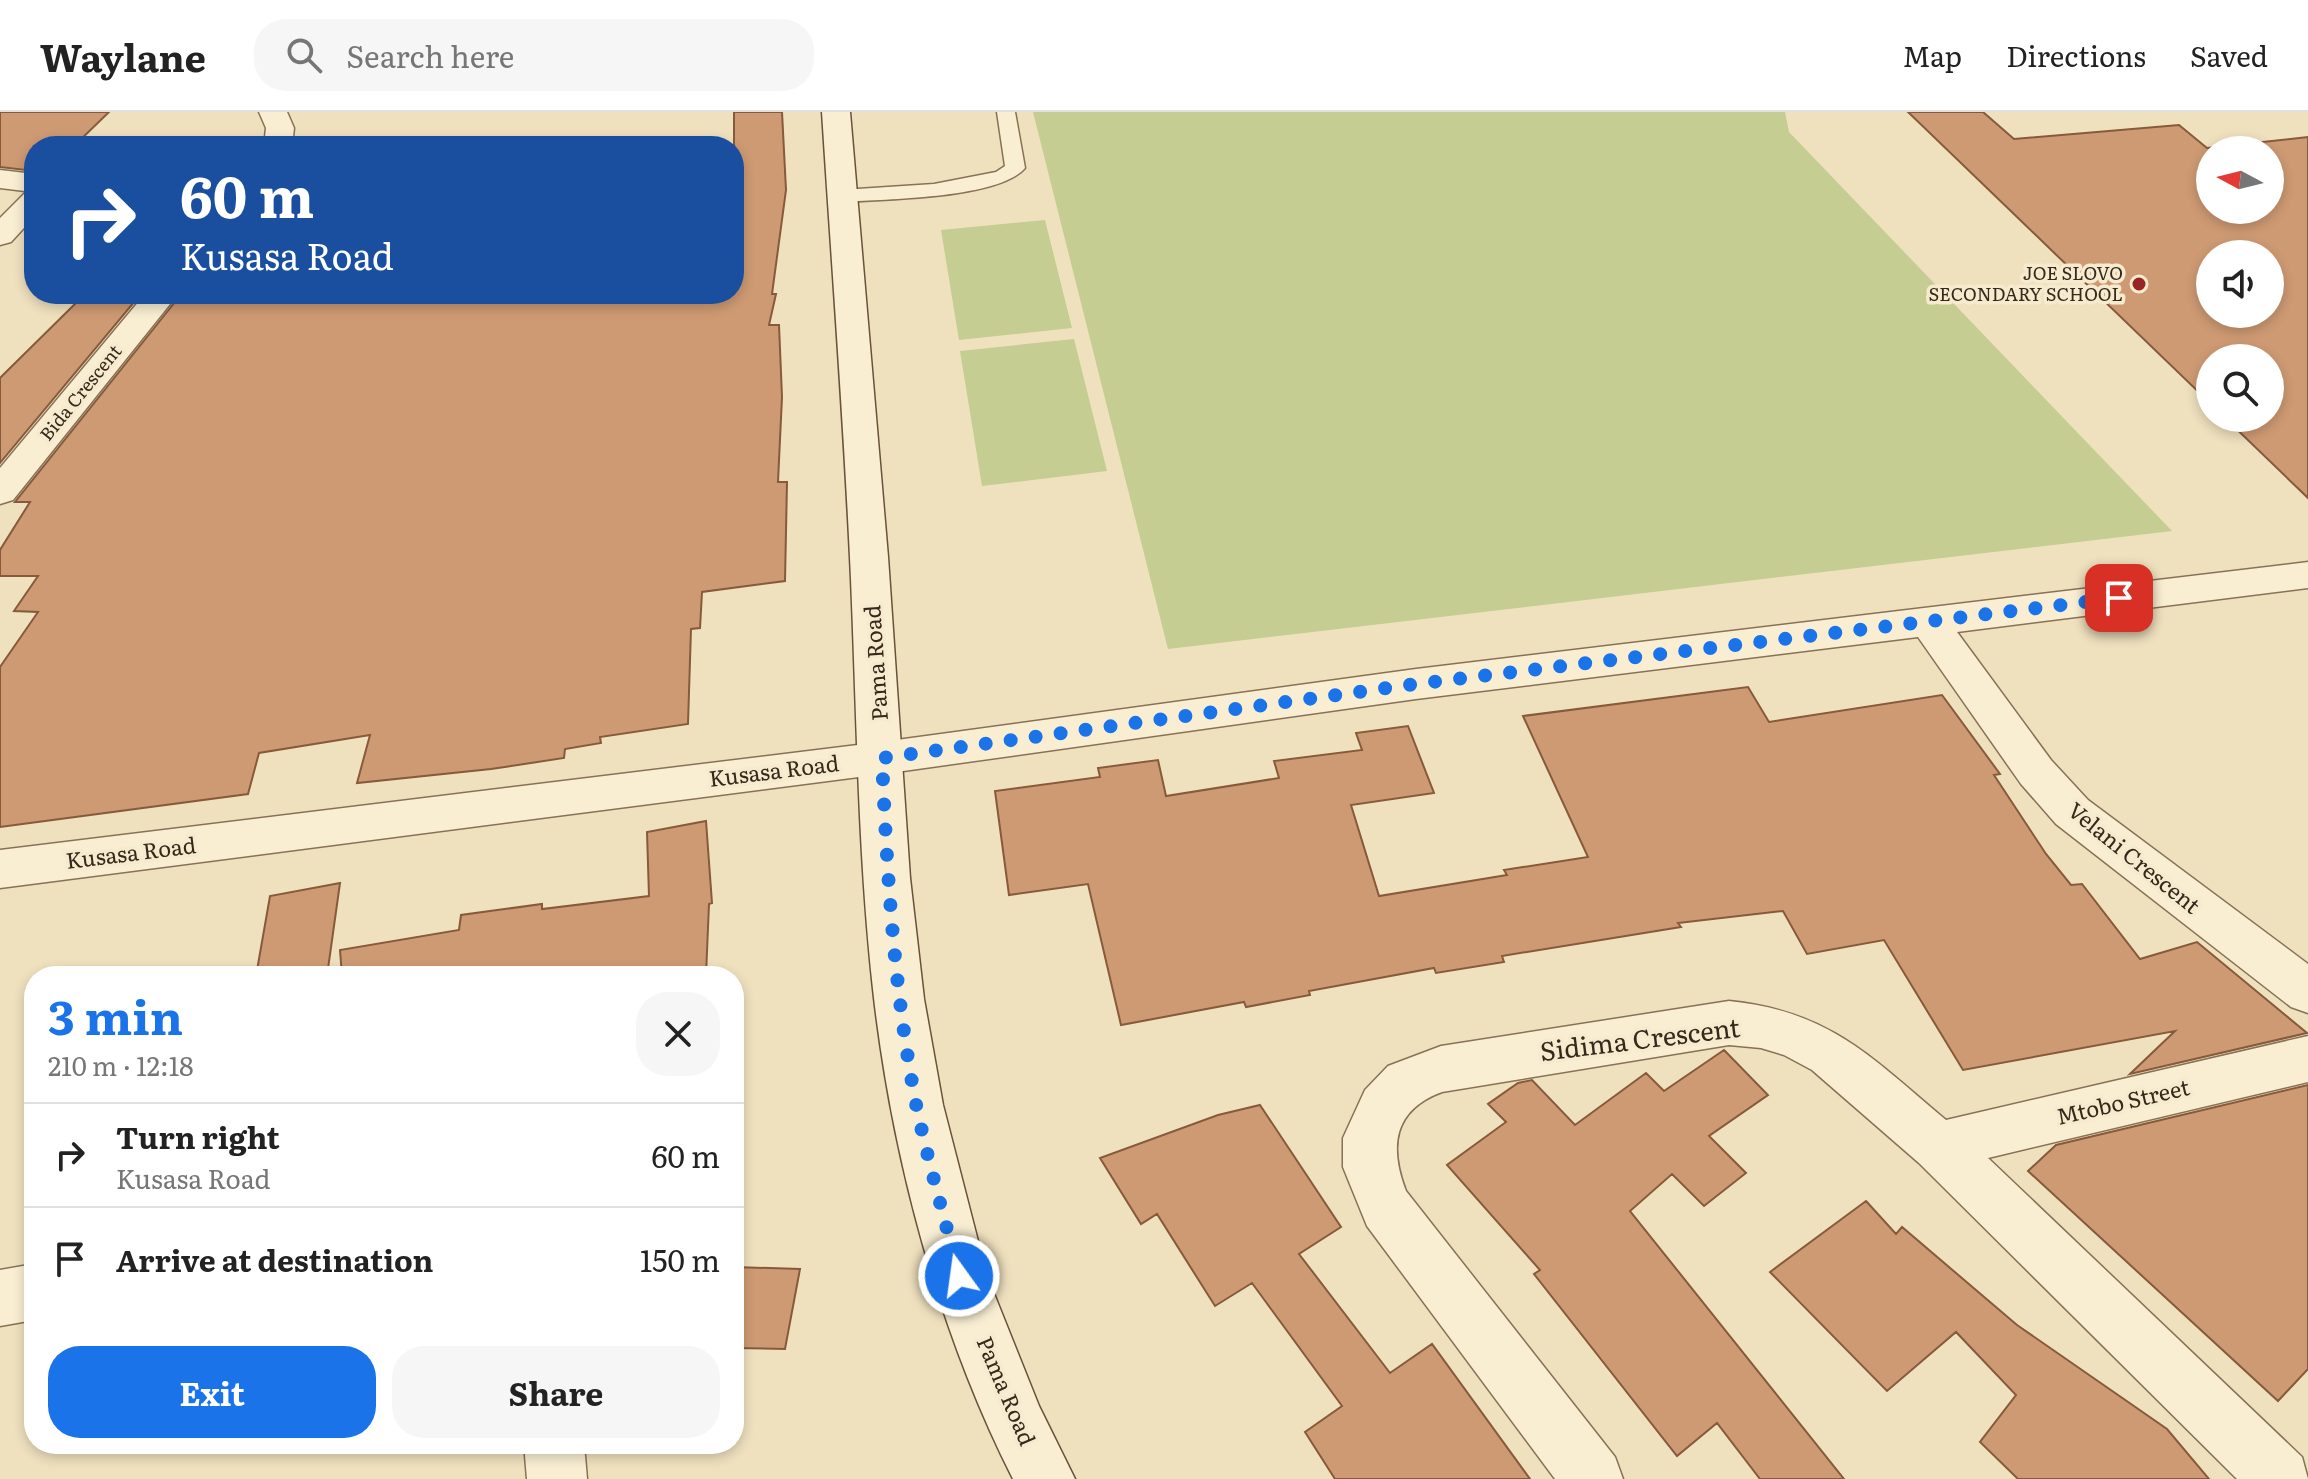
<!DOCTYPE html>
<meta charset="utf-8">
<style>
body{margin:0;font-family:Literata,serif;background:#f6f6f6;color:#222;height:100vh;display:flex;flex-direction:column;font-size:30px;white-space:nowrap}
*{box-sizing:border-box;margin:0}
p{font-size:26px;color:#767676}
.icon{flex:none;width:44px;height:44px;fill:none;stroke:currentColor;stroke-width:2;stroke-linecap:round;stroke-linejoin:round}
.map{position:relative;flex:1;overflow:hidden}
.sheet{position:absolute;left:24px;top:854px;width:720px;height:488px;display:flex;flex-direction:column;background:#fff;border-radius:32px;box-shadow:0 4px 12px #0003}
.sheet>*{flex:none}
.banner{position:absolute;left:24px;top:24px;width:720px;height:168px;border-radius:32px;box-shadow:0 4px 12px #0003;background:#1a4fa0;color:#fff;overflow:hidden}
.needle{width:52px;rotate:277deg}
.controls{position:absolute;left:2196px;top:24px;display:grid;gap:16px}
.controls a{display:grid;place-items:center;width:88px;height:88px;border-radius:50%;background:#fff;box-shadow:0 4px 12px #0003;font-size:40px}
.pin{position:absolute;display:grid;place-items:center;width:68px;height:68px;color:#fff;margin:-34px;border-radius:16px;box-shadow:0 4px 12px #0006}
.me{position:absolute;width:88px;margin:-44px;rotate:346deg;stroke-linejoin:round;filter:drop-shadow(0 0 6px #0008)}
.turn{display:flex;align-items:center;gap:28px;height:168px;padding:0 24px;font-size:36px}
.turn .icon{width:104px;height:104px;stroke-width:2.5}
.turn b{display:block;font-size:56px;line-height:68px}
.round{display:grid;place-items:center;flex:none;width:84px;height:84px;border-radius:32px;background:#f6f6f6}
.summary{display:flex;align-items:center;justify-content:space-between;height:136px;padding:0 24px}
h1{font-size:48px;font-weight:700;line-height:60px;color:#1a73e8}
.cta{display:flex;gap:16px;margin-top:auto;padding:16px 24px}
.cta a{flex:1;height:92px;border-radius:32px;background:#1a73e8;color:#fff;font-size:32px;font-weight:700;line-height:92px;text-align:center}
.cta a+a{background:#f6f6f6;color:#222}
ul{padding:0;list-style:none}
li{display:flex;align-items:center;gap:24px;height:104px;padding:0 24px;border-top:2px solid #e0e0e0}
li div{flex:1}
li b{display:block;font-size:30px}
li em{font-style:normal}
header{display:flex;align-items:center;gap:48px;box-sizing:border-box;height:112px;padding:0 40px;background:#fff;border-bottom:2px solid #e0e0e0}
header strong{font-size:38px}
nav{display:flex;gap:44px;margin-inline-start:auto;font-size:28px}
.search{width:560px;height:72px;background:#f6f6f6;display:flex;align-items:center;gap:20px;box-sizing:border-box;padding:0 28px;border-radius:32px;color:#767676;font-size:30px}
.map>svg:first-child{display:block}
</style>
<header>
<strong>Waylane</strong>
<div class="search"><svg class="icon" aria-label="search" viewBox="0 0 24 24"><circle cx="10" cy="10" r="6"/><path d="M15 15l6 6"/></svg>Search here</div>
<nav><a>Map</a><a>Directions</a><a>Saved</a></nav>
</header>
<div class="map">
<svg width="2308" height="1367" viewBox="0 0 2308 1367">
<rect width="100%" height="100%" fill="#efe1be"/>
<path fill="#c5cd92" d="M1033 0H1785L1789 20 2172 419 1168 537Z
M1045 108 1072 216 959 228 941 118Z
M1074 227 1107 359 982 374 960 239Z"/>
<path fill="#ce9a73" stroke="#875a3c" stroke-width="2" fill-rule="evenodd" d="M0 0H109L74 34H34V59L0 55Z
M734 0H782L786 78 772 182H776L769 213H779L782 285 778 370H787L785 469 702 480 700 516 691 517 688 612 600 625 601 631 565 637 564 646 491 657 357 671 370 623 259 641 248 682 0 715V555L38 500 14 499 38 464H0V438L30 390H15L179 185 193 186 196 182H734Z
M1908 0H1983L2014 27 2179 13 2207 36 2308 25V386L2225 306H2270V246H2210V291ZM2210 38H2270V98H2210ZM2210 142H2270V202H2210Z
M85 182 140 183 0 351V266Z
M1748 575 1769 610 1942 583 2000 662 1994 663 2046 742 2071 773 2082 772 2140 847 2197 830 2307 921 2130 962 2175 919 1963 958 1884 828 1807 842 1783 799 1678 811 1681 815 1502 844 1504 850 1436 861 1434 856 1309 879 1310 883 1246 895 1244 890 1121 913 1088 772 1009 783 995 679 1100 665 1098 656 1158 648 1166 684 1279 666 1274 649 1362 638 1356 621 1408 614 1434 681 1351 693 1379 784 1507 763 1504 758 1588 745 1523 604Z
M706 709 712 791 709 792 706 864H342L340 838 459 818 461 803 542 792V797L649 784 647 720Z
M340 771 327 864H256L270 784Z
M1724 938 1768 983 1709 1024 1746 1061 1704 1094 1672 1062 1630 1099 1844 1367H1760L1717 1311 1677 1344 1534 1162 1540 1158 1447 1053 1506 1010 1488 992 1518 971 1532 968 1575 1013 1646 961 1664 979Z
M2308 973V1257L2278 1289 2028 1059 2056 1033Z
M1260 993 1341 1115 1299 1142 1390 1261 1432 1232 1530 1367H1335L1305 1320 1342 1294 1252 1171 1215 1194 1157 1102 1141 1112 1100 1046 1218 1003Z
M1866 1089 1896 1122 1902 1115 2017 1213 2167 1317 2209 1367H2018L1980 1330 2016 1283 1956 1220 1887 1279 1770 1160Z
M734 1155 800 1157 785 1237 734 1236Z"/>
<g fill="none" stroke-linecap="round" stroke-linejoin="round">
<g stroke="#877157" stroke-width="3">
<path id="lane" d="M997 0H1015L1025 56C999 87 882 87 842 90L832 84 842 78 934 72 996 60 1005 54Z"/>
</g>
<g stroke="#877157" stroke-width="3">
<path id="street" d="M259 0H287L294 16 292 34H264L266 16Z
M0 58 34 62V105L11 130 0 133V106L24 82 33 80 0 76Z
M145 182H178L13 388 0 392V356Z
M2308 450V476L1957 520 2051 648 2088 688 2308 852V901L2291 895 2056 712 2021 672 1918 525 1416 587 882 662 0 776V738L882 630 1416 557Z
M1729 889C1830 899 1872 946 1946 1008L2308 924V970L1988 1046 2302 1345 2308 1367H2237L1919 1051 1812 958 1784 943 1761 936 1729 933 1442 980C1393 998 1389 1035 1406 1079L1615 1345 1623 1367H1555L1367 1114 1343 1055V1026L1365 978 1388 954 1441 934Z
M34 1152V1208L0 1214V1158Z
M524 1332H584L587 1367H527Z"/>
</g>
<g stroke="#69523a" stroke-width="3">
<path id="secondary" d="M822 0H850L888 445 910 766 924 887 943 993 987 1164 1039 1294 1075 1367H1013C939 1221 893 1048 874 886 858 747 857 607 851 467 844 311 832 156 822 0Z"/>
</g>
<use href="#lane" fill="#f9eed2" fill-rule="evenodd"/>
<use href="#street" fill="#f9eed2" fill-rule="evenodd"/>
<use href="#secondary" fill="#f9eed2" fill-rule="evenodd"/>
</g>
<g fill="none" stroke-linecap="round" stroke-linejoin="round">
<path stroke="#1a73e8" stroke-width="14" stroke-dasharray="0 25.2" d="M959 1164C945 1107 928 1050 916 992 894 878 887 762 882 646L1416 572 2119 486"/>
</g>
<circle fill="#982526" stroke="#f6ebce" stroke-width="3" cx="2139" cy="172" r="8"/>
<g text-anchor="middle" stroke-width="7" stroke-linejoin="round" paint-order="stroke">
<g font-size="18" fill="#36291c" stroke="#f6ebce" text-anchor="end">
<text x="2123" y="168">JOE SLOVO<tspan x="2123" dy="21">SECONDARY SCHOOL</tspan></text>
</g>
<g font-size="18" fill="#36291c" stroke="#f6ebce">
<text transform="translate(81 281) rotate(-51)" y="6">Bida Crescent</text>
</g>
<g font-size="22" fill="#36291c" stroke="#f6ebce">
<text transform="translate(876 551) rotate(-94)" y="8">Pama Road</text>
<text transform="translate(774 659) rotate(-7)" y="8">Kusasa Road</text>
<text transform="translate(131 741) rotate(-7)" y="8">Kusasa Road</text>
<text transform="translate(2134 746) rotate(39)" y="8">Velani Crescent</text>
<text transform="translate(2123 990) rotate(-13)" y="8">Mtobo Street</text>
<text transform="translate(1006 1279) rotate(67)" y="8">Pama Road</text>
</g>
<g font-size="26" fill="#36291c" stroke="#f6ebce">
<text transform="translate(1640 928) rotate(-7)" y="9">Sidima Crescent</text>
</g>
</g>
</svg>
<div class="controls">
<a><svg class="needle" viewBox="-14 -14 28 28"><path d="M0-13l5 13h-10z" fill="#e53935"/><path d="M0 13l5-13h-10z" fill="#767676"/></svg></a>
<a><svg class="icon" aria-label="sound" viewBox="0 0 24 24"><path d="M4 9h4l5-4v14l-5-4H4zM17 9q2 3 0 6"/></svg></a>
<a><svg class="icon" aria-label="search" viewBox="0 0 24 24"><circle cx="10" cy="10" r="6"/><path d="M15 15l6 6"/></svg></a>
</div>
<div class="pin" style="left:2119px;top:486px;background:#d93025"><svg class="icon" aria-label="arrive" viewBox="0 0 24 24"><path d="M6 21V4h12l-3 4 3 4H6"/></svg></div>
<svg class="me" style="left:959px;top:1164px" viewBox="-20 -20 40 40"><circle r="17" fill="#1a73e8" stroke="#fff" stroke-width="3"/><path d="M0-11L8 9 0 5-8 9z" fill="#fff"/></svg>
<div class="banner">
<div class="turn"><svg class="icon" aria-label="right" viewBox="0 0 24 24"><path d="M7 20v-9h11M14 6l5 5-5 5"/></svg><div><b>60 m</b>Kusasa Road</div></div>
</div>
<section class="sheet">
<div class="summary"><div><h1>3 min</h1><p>210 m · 12:18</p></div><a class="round"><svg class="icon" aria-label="close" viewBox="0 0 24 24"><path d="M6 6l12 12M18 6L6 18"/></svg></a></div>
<ul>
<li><svg class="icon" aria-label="right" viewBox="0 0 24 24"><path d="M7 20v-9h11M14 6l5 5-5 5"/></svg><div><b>Turn right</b><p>Kusasa Road</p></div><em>60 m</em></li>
<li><svg class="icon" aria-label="arrive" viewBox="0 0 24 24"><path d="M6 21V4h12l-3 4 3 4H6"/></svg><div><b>Arrive at destination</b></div><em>150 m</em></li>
</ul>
<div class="cta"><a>Exit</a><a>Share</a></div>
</section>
</div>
